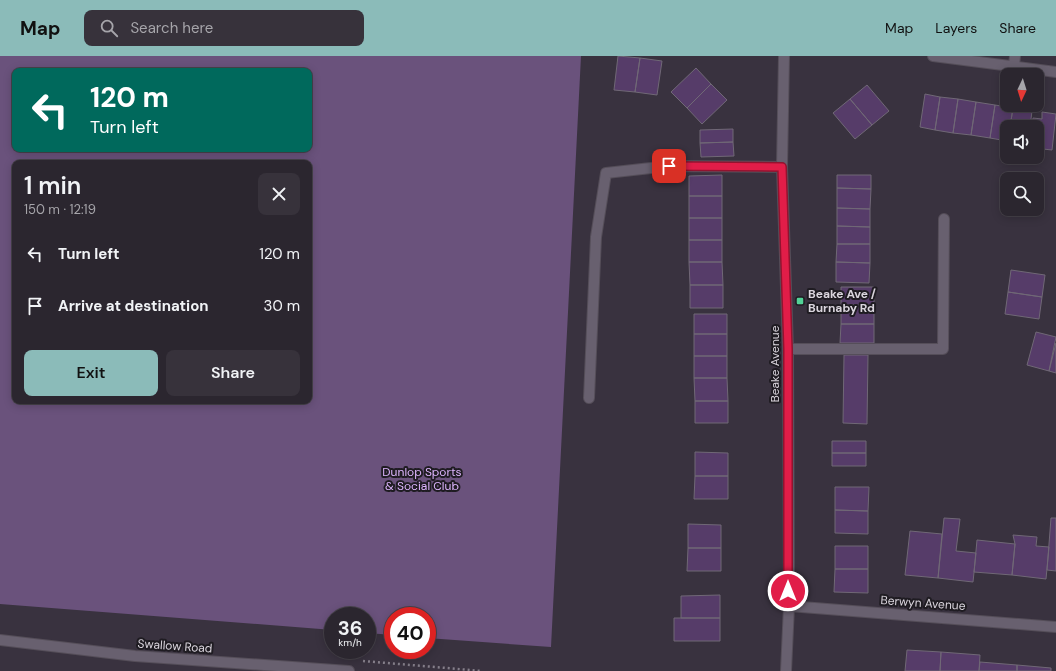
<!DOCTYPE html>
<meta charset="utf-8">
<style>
body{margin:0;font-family:"DM Sans",sans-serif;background:#37323b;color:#f1f3f6;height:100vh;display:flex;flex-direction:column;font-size:15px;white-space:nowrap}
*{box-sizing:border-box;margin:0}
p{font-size:13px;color:#a6a5aa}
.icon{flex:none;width:22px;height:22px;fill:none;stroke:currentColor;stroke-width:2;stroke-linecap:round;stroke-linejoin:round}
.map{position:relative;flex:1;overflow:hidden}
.side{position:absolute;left:12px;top:104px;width:300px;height:244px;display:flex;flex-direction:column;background:#2b262f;border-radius:8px;box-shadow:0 2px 10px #0003,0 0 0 1px #47434b}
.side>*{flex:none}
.banner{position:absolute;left:12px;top:12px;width:300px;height:84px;border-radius:8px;box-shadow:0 2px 10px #0003,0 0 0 1px #47434b;background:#00695c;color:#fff;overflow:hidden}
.needle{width:26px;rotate:184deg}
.buttons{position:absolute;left:1000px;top:12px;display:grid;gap:8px}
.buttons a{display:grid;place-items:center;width:44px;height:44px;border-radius:8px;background:#2b262f;box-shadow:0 2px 10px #0003,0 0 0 1px #47434b;font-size:20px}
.speed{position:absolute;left:324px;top:551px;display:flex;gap:8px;font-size:20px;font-weight:700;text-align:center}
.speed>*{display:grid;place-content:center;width:52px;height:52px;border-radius:50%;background:#2b262f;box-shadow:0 2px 10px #0003,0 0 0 1px #47434b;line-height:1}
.speed small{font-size:10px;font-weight:400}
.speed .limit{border:6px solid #d22;background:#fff;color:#111}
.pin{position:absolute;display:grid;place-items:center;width:34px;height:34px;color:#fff;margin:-17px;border-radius:8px;box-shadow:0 2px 6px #0006}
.me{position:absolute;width:44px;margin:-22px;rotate:0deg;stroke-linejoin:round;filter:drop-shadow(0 0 3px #0008)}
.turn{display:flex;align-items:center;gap:14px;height:84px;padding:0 12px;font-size:18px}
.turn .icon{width:52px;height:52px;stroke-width:2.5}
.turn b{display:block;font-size:28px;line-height:34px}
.round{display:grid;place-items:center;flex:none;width:42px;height:42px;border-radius:8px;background:#37323b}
.head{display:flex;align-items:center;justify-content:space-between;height:68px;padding:0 12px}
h1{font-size:24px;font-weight:600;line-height:30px}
.primary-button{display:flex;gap:8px;margin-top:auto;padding:8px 12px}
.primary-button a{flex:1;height:46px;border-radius:8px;background:#8bbbb9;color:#111;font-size:16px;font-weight:600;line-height:46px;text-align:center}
.primary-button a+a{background:#37323b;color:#f1f3f6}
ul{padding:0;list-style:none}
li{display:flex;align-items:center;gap:12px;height:52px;padding:0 12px}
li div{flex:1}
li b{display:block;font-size:15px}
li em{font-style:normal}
header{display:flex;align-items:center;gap:24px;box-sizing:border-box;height:56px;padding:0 20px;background:#8bbbb9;color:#111}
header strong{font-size:19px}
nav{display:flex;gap:22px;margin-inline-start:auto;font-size:14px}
.search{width:280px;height:36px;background:#37323b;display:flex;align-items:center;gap:10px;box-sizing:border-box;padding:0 14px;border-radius:8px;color:#a6a5aa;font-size:15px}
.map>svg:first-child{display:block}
</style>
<header>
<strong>Map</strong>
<div class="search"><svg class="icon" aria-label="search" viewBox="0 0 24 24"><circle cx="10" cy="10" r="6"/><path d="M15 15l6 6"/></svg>Search here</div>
<nav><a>Map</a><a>Layers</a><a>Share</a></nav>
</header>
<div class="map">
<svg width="1056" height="615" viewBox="0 0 1056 615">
<rect width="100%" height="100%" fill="#39323f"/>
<path fill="#6a527c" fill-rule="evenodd" d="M0 0H581L551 591 427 582V560H393V579L367 577V560H333V574L0 548ZM15 15H309V93H15ZM15 107H309V345H15Z"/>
<path fill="#563c69" stroke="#706876" d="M618 0 640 2 635 36 614 34Z
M640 2 662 5 657 39 635 36Z
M696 12 711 28 687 52 671 36Z
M711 28 727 44 702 68 687 52Z
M867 29 889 55 872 69 850 43Z
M925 38 940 41 935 74 920 71Z
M940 41 958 43 953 77 935 74Z
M850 43 872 69 855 83 833 57Z
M958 43 976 46 971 79 953 77Z
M976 46 995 49 990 82 971 79Z
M995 49 1013 52 1010 71H1007V85L990 82Z
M1013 52 1032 55 1030 71H1010Z
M1042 56 1056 58 1052 94 1043 93 1042 104 1028 102 1037 101V71H1032L1033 62 1042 63Z
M733 73V86L700 87V74Z
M733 86 734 100 701 101 700 87Z
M722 119V140H689V120Z
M837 119H871V133L837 132Z
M837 132 871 133 870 153 837 152Z
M689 140H722V162H689Z
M837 152 870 153V171L837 170Z
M689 162H722V184H689Z
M837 170 870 171V188H837Z
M689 184H722V206H689Z
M837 188H870V207L836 206Z
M689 206H722L723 229H690Z
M836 206 870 207 869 227 836 226Z
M1011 214 1045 219 1042 241 1008 236Z
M690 229H723V252H690Z
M841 231H874V249H841Z
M1008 236 1042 241 1039 263 1005 258Z
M841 249H874V268H841Z
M694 258H727V278H694Z
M841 268H874V287H840Z
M1036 276 1056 281 1049 315 1027 309Z
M694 278H727V300H694Z
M1056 287V317L1049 315Z
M844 299H868L867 368 843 367Z
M694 300H727V322H694Z
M694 322H727L728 345H695Z
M695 345H728V367H695Z
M832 385H866V397H832Z
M695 396 728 397V420H695Z
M832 397H866V410H832Z
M695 420H728V443H694Z
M835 431H869L868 455 835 454Z
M835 454 868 455V478L835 477Z
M944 462 960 463 956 495 976 497 973 526 938 522Z
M1051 462H1056V515L1047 514Z
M688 468 721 469V492H688Z
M910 475 942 478 938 522 905 519Z
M1013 479 1037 481 1036 490 1049 491 1046 523 1012 519 1015 488Z
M977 484 1015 488 1012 519 974 516Z
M835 490H868V513H835Z
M688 492H721V515H687Z
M835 513H868V537L834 536Z
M720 539V562H681V540Z
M674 562H720V585H674Z
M907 594 941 596 940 615H905Z
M941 596 980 599 979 615H940Z
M980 606 1017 609V615H979Z
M1017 609 1051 612V615H1017Z"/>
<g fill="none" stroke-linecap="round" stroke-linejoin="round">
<g stroke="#554e59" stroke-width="12">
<path id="minor" d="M784 0 782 111 788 293 789 550 786 615
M933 0 1056 16
M1014 10 1015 0
M788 293H943L944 163
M589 342 596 181 606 117 669 110 782 111
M789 550 1056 571
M0 584 135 600 349 615"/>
</g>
<path stroke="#857f8a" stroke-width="2.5" stroke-dasharray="2 3" stroke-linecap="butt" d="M363 605 482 615"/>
<use href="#minor" stroke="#68606f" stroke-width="10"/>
</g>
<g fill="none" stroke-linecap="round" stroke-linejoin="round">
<g stroke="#92132f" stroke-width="10">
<path id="route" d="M669 110 782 111 788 293V535"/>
</g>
<use href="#route" stroke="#e11d48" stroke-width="7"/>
</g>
<rect fill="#52d397" stroke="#1f1c22" stroke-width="1.5" x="796" y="241" width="8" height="8" rx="2"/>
<g text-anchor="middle" stroke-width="4" stroke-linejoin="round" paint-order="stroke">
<g font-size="12" font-weight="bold" fill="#dad5dd" stroke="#1f1c22" text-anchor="start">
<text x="808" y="242">Beake Ave /<tspan x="808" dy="14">Burnaby Rd</tspan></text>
</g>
<g font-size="12" fill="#dad5dd" stroke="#1f1c22">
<text transform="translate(775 308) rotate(-90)" y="4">Beake Avenue</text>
<text transform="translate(923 547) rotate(4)" y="4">Berwyn Avenue</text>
<text transform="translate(175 590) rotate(4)" y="4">Swallow Road</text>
</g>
<g font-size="12" fill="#ddb4fd" stroke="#1f1c22">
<text x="422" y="420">Dunlop Sports<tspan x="422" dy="14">&amp; Social Club</tspan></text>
</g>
</g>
</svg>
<div class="buttons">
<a><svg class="needle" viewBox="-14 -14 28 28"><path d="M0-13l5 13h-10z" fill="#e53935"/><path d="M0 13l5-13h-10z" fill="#a6a5aa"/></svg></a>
<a><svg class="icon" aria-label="sound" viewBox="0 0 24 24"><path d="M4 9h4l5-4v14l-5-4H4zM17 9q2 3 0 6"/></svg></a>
<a><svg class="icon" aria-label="search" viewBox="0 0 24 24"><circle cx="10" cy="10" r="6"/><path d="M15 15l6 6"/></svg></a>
</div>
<div class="speed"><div>36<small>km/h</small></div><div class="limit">40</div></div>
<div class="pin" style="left:669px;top:110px;background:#d93025"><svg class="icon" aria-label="arrive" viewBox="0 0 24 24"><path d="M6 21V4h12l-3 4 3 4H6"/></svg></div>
<svg class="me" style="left:788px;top:535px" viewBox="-20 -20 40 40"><circle r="17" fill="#e11d48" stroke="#fff" stroke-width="3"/><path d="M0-11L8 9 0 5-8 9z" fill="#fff"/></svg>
<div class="banner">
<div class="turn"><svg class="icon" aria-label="left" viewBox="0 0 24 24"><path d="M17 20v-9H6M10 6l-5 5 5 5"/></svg><div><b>120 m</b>Turn left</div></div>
</div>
<section class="side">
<div class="head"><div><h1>1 min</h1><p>150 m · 12:19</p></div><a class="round"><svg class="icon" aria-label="close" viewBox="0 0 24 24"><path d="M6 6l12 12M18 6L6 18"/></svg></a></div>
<ul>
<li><svg class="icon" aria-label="left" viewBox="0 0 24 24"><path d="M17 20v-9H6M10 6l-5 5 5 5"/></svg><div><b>Turn left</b></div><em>120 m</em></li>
<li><svg class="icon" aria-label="arrive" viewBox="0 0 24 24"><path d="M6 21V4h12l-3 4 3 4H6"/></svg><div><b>Arrive at destination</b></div><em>30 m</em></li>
</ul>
<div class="primary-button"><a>Exit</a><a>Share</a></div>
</section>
</div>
